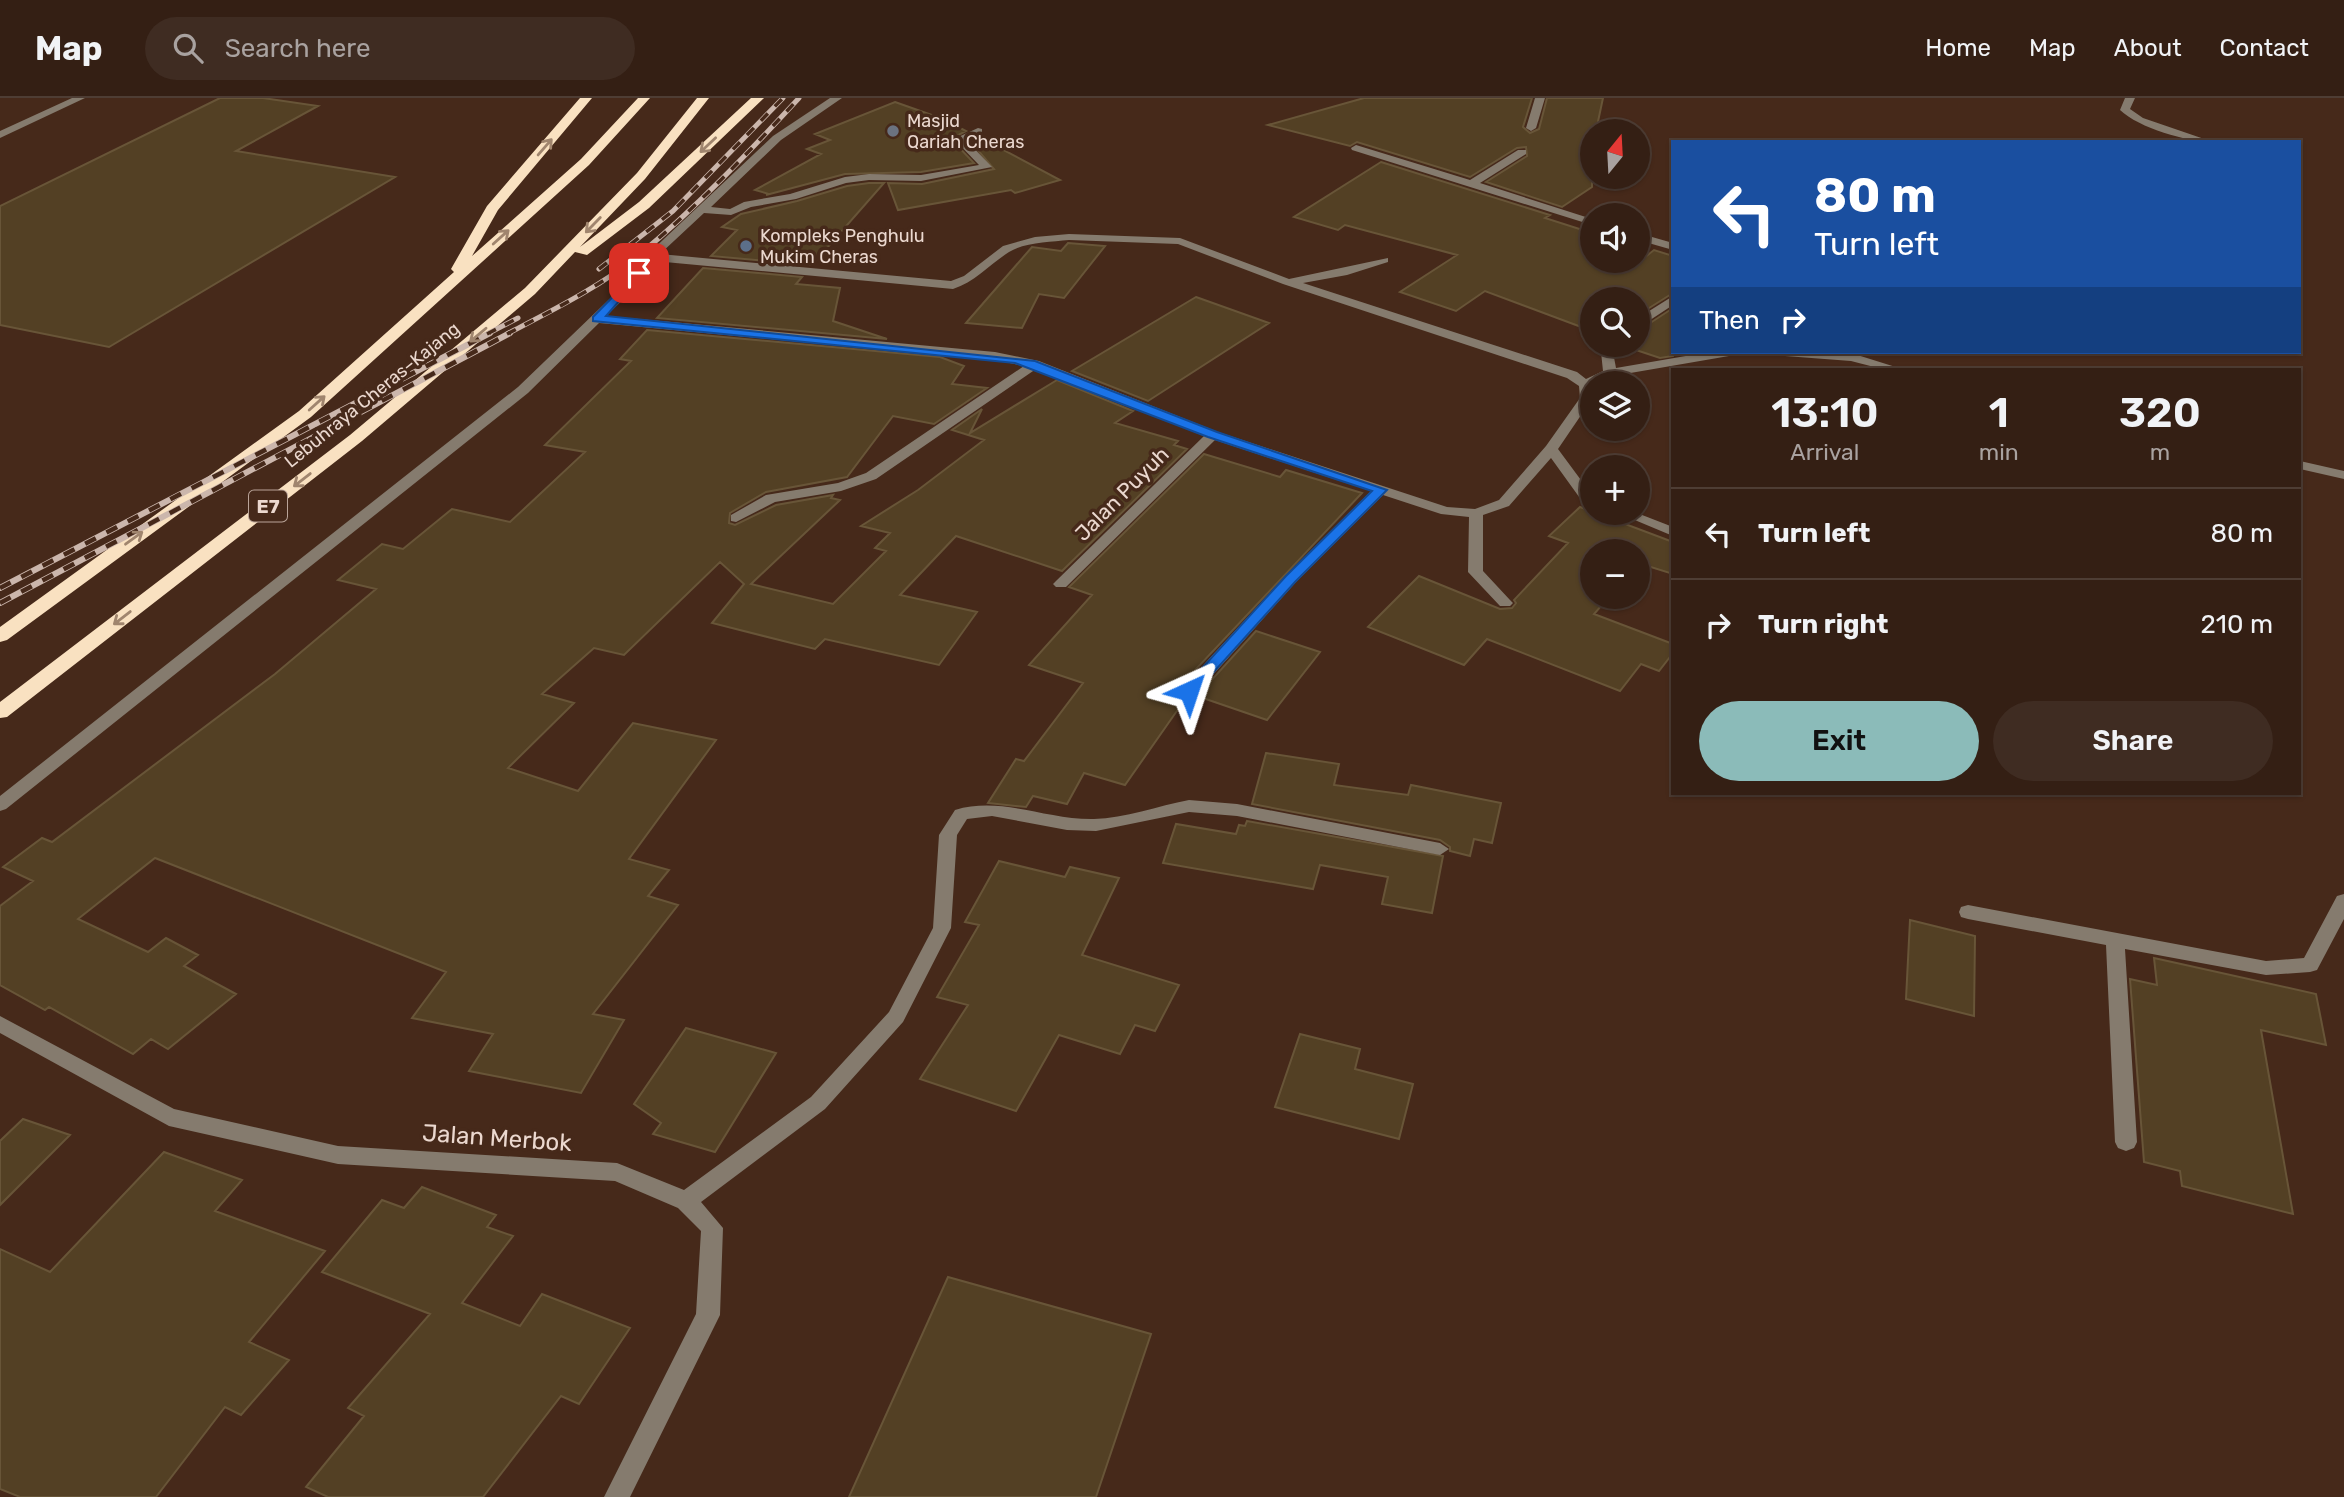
<!DOCTYPE html>
<meta charset="utf-8">
<style>
body{margin:0;font-family:Rubik,sans-serif;background:#3f2c22;color:#f1f3f6;height:100vh;display:flex;flex-direction:column;font-size:26px;white-space:nowrap}
*{box-sizing:border-box;margin:0}
p{font-size:23px;color:#a9a2a0}
.icon{flex:none;width:38px;height:38px;fill:none;stroke:currentColor;stroke-width:2;stroke-linecap:round;stroke-linejoin:round}
.map{position:relative;flex:1;overflow:hidden}
.drawer{position:absolute;left:1671px;top:270px;width:630px;height:427px;display:flex;flex-direction:column;background:#341f14;border-radius:0px;box-shadow:0 2px 5px #0004,0 0 0 2px #4e3d34}
.drawer>*{flex:none}
.hud{position:absolute;left:1671px;top:42px;width:630px;height:214px;border-radius:0px;box-shadow:0 2px 5px #0004,0 0 0 2px #4e3d34;background:#1a4fa0;color:#fff;overflow:hidden}
.needle{width:46px;rotate:18deg}
.controls{position:absolute;left:1580px;top:21px;display:grid;gap:14px}
.controls a{display:grid;place-items:center;width:70px;height:70px;border-radius:50%;background:#341f14;box-shadow:0 2px 5px #0004,0 0 0 2px #4e3d34;font-size:35px}
.pin{position:absolute;display:grid;place-items:center;width:60px;height:60px;color:#fff;margin:-30px;border-radius:14px;box-shadow:0 4px 10px #0006}
.me{position:absolute;width:77px;margin:-38px;rotate:42deg;stroke-linejoin:round;filter:drop-shadow(0 0 5px #0008)}
.turn{display:flex;align-items:center;gap:24px;height:147px;padding:0 28px;font-size:32px}
.turn .icon{width:91px;height:91px;stroke-width:2.5}
.turn b{display:block;font-size:49px;line-height:60px}
.then{display:flex;align-items:center;height:66px;padding:0 28px;background:#0003;gap:14px;font-size:26px}
.eta{display:flex;justify-content:space-evenly;align-items:center;height:119px;text-align:center}
.eta b{font-size:42px;font-weight:600;line-height:49px}
.button{display:flex;gap:14px;margin-top:auto;padding:14px 28px}
.button a{flex:1;height:80px;border-radius:42px;background:#8bbbb9;color:#111;font-size:28px;font-weight:600;line-height:80px;text-align:center}
.button a+a{background:#3f2c22;color:#f1f3f6}
ul{padding:0;list-style:none}
li{display:flex;align-items:center;gap:21px;height:91px;padding:0 28px;border-top:2px solid #4e3d34}
li div{flex:1}
li b{display:block;font-size:26px}
li em{font-style:normal}
header{display:flex;align-items:center;gap:42px;box-sizing:border-box;height:98px;padding:0 35px;background:#341f14;border-bottom:2px solid #4e3d34}
header strong{font-size:33px}
nav{display:flex;gap:38px;margin-inline-start:auto;font-size:24px}
.search{width:490px;height:63px;background:#3f2c22;display:flex;align-items:center;gap:18px;box-sizing:border-box;padding:0 24px;border-radius:38px;color:#a9a2a0;font-size:26px}
.map>svg:first-child{display:block}
</style>
<header>
<strong>Map</strong>
<div class="search"><svg class="icon" aria-label="search" viewBox="0 0 24 24"><circle cx="10" cy="10" r="6"/><path d="M15 15l6 6"/></svg>Search here</div>
<nav><a>Home</a><a>Map</a><a>About</a><a>Contact</a></nav>
</header>
<div class="map">
<svg width="2344" height="1399" viewBox="0 0 2344 1399">
<rect width="100%" height="100%" fill="#46291a"/>
<path fill="#534024" stroke="#685538" stroke-width="2" d="M220 0H263L318 8 236 53 395 79 109 249 0 227V108Z
M1364 0H1532L1523 29 1530 35 1539 31 1547 0H1603L1596 33H1592V89L1562 109 1486 84 1527 58 1526 49 1517 50 1470 79 1357 44 1350 48 1268 27Z
M895 4 943 21 966 33 951 41 974 65 921 74 845 76 766 97 769 96 755 92 821 56 807 51 830 42 815 36Z
M979 39 1060 82 1015 95 1011 92 898 112 888 85 922 86 994 71 970 43Z
M1381 64 1550 117 1545 120 1592 135V163H1638V158L1644 160 1654 152 1673 158V195L1638 217V201H1592V233L1485 193 1456 213 1400 194 1457 157 1345 127 1338 132 1294 119Z
M869 85H884L812 167 711 158 737 132 722 129 741 116 797 103 847 88Z
M1068 145 1105 148 1064 200 1039 196 1022 230 966 225 1032 149 1061 153Z
M703 170 802 179 796 186 840 190 833 223 887 241 657 220Z
M1196 199 1269 225 1148 303 1072 273Z
M1673 210V258L1660 260 1621 247H1638V233Z
M647 232 940 259 964 268 952 286 987 290 934 326 893 318 847 379 766 394 730 415 729 425 735 427 776 407 833 397 831 400 840 402 751 486 833 506 886 453 875 450 890 435 861 428 918 392 984 342 952 332 982 311 970 335 1057 282 1133 313 1115 325 1178 343 1174 347 1187 351 1062 473 956 438 900 497 977 514 939 567 825 541 815 551 712 525 744 486 720 464 624 557 594 550 542 596 574 605 508 670 578 693 633 625 716 642 629 761 669 772 648 798 678 807 593 916 624 922 581 995 469 973 493 936 412 920 446 874 155 760 78 821 148 854 166 840 198 857 184 868 236 896 168 951 151 941 133 956 49 909 45 912 0 887V808L33 783 3 769 42 740 52 744 275 576 376 491 338 482 382 446 403 451 452 411 510 424 585 354 545 347 631 263 620 261Z
M1204 356 1280 379 1286 372 1362 395 1181 587 1179 594 1186 600 1125 687 1084 675 1067 706 1033 698 1026 709 988 705 1016 661 1024 663 1083 585 1029 567 1092 497 1069 489Z
M1580 409 1673 444V476L1638 465V453H1592V499H1609L1594 516 1673 546V555L1659 573 1641 566 1620 593 1487 541 1464 567 1368 529 1419 478 1500 511 1512 510 1516 505 1514 502 1568 445 1549 438Z
M1256 533 1320 554 1267 622 1197 598Z
M1266 655 1339 666 1334 687 1408 697 1411 687 1501 705 1492 745 1474 741 1470 758 1450 753V749L1440 742 1252 706Z
M1247 723 1443 758 1432 815 1382 806 1388 779 1320 767 1313 791 1163 765 1176 726 1236 736 1239 727 1245 728Z
M999 763 1065 779 1070 769 1119 780 1082 857 1179 887 1155 933 1135 927 1120 956 1059 937 1016 1013 920 981 968 907 937 899 979 827 965 824Z
M1910 822 1975 838 1974 918 1906 901Z
M2154 860 2316 896 2326 947 2261 932 2293 1116 2182 1088 2180 1073 2144 1064 2130 881 2157 887Z
M686 930 776 955 715 1054 653 1036 661 1025 634 1006Z
M1300 936 1360 951 1355 971 1413 986 1399 1041 1275 1009Z
M23 1021 70 1037 0 1107V1043Z
M164 1054 242 1082 215 1113 325 1153 249 1244 289 1262 241 1317 225 1309 156 1399H20L0 1391V1151L50 1174Z
M422 1089 496 1117 487 1129 513 1138 462 1205 520 1228 542 1196 630 1230 579 1306 561 1298 483 1399H328L306 1389 364 1318 348 1310 430 1216 322 1174 382 1102 404 1110Z
M948 1179 1151 1236 1096 1399H849Z"/>
<g fill="none" stroke-linecap="round" stroke-linejoin="round">
<path fill="#857b6e" fill-rule="evenodd" d="M72 0H85L0 40V33Z
M830 0H842L781 42 711 109 730 111 744 104 790 96 845 79 869 76 921 77 979 67 954 41 978 30 982 31V35L966 42 992 69 921 83 869 82 846 85 796 101 751 109 731 117 704 115 660 156 951 183 964 178 1003 148 1035 139 1069 136 1180 140 1289 181 1388 160V164L1347 177 1303 185 1577 274 1586 281 1603 273 1601 254 1606 247H1618L1613 254 1616 270 1709 254H1735L1729 258 1613 278 1592 285V301L1558 351 1592 397V406L1582 403 1551 360 1509 408 1483 417V473L1510 502 1513 505 1510 508H1500L1468 474 1469 419 1441 416 1383 397 1296 484 1195 597H1183L1181 593 1183 589 1286 478 1371 393 1215 342 1066 489H1056L1053 486 1056 483 1204 338 1036 271 876 381 841 393 775 404 736 424 731 423V417L766 397 838 385 866 375 1024 268 995 262 599 225 528 295 6 711 0 713V698L518 289 623 188 647 157 773 38ZM1069 142 1178 146 1283 186 1567 280 1579 288 1580 300 1546 348 1499 402 1475 411 1447 409 1218 334 1039 263 995 254 606 218 631 194 654 163 953 191C975 184 990 166 1009 154 1026 144 1050 144 1069 142Z
M1535 0H1545L1536 30 1531 33 1526 30Z
M2125 0H2135L2130 11 2143 20 2213 44C2187 44 2139 30 2120 12Z
M1356 47 1470 82 1518 52H1526V56L1480 85 1592 121V127L1352 52 1351 50Z
M1638 135 1673 145V152L1638 142Z
M1673 198V207L1638 230V220Z
M1779 254 1851 255 1902 271H1882L1851 263 1785 258Z
M2300 363 2344 373V381L2300 371Z
M1618 415H1637L1673 429V438Z
M1189 702 1237 706 1440 745 1449 751 1440 757 1237 718 1189 714 1096 733 1067 732 992 718 967 721 957 737 951 830 903 924 825 1011 701 1104 723 1130 720 1217 630 1399H604L696 1216 701 1133 678 1110 615 1083 338 1066 169 1028 0 935V918L174 1011 338 1048 617 1065 684 1092 811 999 889 914 933 830 939 737 955 712C1002 698 1046 722 1094 721 1125 720 1158 708 1189 702Z
M2344 796V821L2317 872 2310 874 2266 877 2125 851 2137 1044 2134 1050 2126 1053 2118 1050 2115 1044 2106 847 1968 821 1961 819 1959 814 1961 809 1968 807 2266 863 2304 860 2337 798Z"/>
<path fill="#f9e1c1" fill-rule="evenodd" d="M580 0H592L498 112 472 158 581 61 638 0H650L589 67 311 319 7 542 0 544V529L299 313 454 174 451 171 487 108Z
M697 0H709L645 81 580 149 639 104 751 0H764L649 110 587 157 575 154 535 196 362 343 7 619 0 620V604L350 337 525 190 637 75Z"/>
<g stroke="#cbb6ac" stroke-width="5">
<path id="rail-far1" d="M599 171 673 113 783 0
M487 236 518 220
M507 236C551 213 600 189 639 157 696 110 749 54 799 0"/>
</g>
<g stroke="#cbb6ac" stroke-width="6">
<path id="rail" d="M0 490 490 235
M0 505 510 235"/>
</g>
<use href="#rail-far1" stroke="#46291a" stroke-width="3.5" stroke-dasharray="10" stroke-linecap="butt"/>
<use href="#rail" stroke="#46291a" stroke-width="4.5" stroke-dasharray="12" stroke-linecap="butt"/>
</g>
<defs><path id="oneway-shaft" d="M-6 0H5M1.5-3L5.5 0L1.5 3" fill="none" stroke-width="1.6" stroke-linecap="round" stroke-linejoin="round" transform="scale(1.75)"/></defs>
<g stroke="#a0856e">
<use href="#oneway-shaft" transform="translate(708 47) rotate(137)"/>
<use href="#oneway-shaft" transform="translate(545 49) rotate(-49)"/>
<use href="#oneway-shaft" transform="translate(593 127) rotate(134)"/>
<use href="#oneway-shaft" transform="translate(501 139) rotate(-42)"/>
<use href="#oneway-shaft" transform="translate(478 237) rotate(140)"/>
<use href="#oneway-shaft" transform="translate(317 305) rotate(-42)"/>
<use href="#oneway-shaft" transform="translate(302 382) rotate(142)"/>
<use href="#oneway-shaft" transform="translate(134 440) rotate(-36)"/>
<use href="#oneway-shaft" transform="translate(122 520) rotate(142)"/>
</g>
<path fill="#1a73e8" stroke="#114b97" stroke-width="2" d="M639 172 642 173V177L606 218 1035 263 1217 334 1387 392 1295 484 1194 596H1184V590L1286 478 1372 393 1208 339 1015 265 593 223V219Z"/>
<circle fill="#6b7280" stroke="#46291a" stroke-width="2.5" cx="893" cy="33" r="7"/>
<circle fill="#5c6f8a" stroke="#46291a" stroke-width="2.5" cx="746" cy="148" r="7"/>
<g text-anchor="middle" stroke-width="7" stroke-linejoin="round" paint-order="stroke">
<g font-size="18" fill="#ebd8cf" stroke="#46291a" text-anchor="start">
<text x="907" y="29">Masjid<tspan x="907" dy="21">Qariah Cheras</tspan></text>
<text x="760" y="144">Kompleks Penghulu<tspan x="760" dy="21">Mukim Cheras</tspan></text>
</g>
<g font-size="18" fill="#ebd8cf" stroke="#46291a">
<text transform="translate(372 297) rotate(-39)" y="6">Lebuhraya Cheras–Kajang</text>
</g>
<rect fill="#46291a" stroke="#baa499" stroke-width="2" x="249" y="392.5" width="38" height="31" rx="5"/>
<g font-size="19" font-weight="bold" fill="#ebd8cf">
<text x="268" y="415">E7</text>
</g>
<g font-size="21" fill="#ebd8cf" stroke="#46291a">
<text transform="translate(1122 396) rotate(-45)" y="7">Jalan Puyuh</text>
</g>
<g font-size="24" fill="#ebd8cf" stroke="#46291a">
<text transform="translate(497 1040) rotate(4)" y="8">Jalan Merbok</text>
</g>
</g>
</svg>
<div class="controls">
<a><svg class="needle" viewBox="-14 -14 28 28"><path d="M0-13l5 13h-10z" fill="#e53935"/><path d="M0 13l5-13h-10z" fill="#a9a2a0"/></svg></a>
<a><svg class="icon" aria-label="sound" viewBox="0 0 24 24"><path d="M4 9h4l5-4v14l-5-4H4zM17 9q2 3 0 6"/></svg></a>
<a><svg class="icon" aria-label="search" viewBox="0 0 24 24"><circle cx="10" cy="10" r="6"/><path d="M15 15l6 6"/></svg></a>
<a><svg class="icon" aria-label="layers" viewBox="0 0 24 24"><path d="M12 4l9 5-9 5-9-5zM3 14l9 5 9-5"/></svg></a>
<a>+</a>
<a>−</a>
</div>
<div class="pin" style="left:639px;top:175px;background:#d93025"><svg class="icon" aria-label="arrive" viewBox="0 0 24 24"><path d="M6 21V4h12l-3 4 3 4H6"/></svg></div>
<svg class="me" style="left:1189px;top:593px" viewBox="-20 -20 40 40"><path d="M0-17L14 15 0 8-14 15z" fill="#1a73e8" stroke="#fff" stroke-width="4"/></svg>
<div class="hud">
<div class="turn"><svg class="icon" aria-label="left" viewBox="0 0 24 24"><path d="M17 20v-9H6M10 6l-5 5 5 5"/></svg><div><b>80 m</b>Turn left</div></div>
<div class="then">Then<svg class="icon" aria-label="right" viewBox="0 0 24 24"><path d="M7 20v-9h11M14 6l5 5-5 5"/></svg></div>
</div>
<section class="drawer">
<div class="eta">
<div><b>13:10</b><p>Arrival</p></div>
<div><b>1</b><p>min</p></div>
<div><b>320</b><p>m</p></div>
</div>
<ul>
<li><svg class="icon" aria-label="left" viewBox="0 0 24 24"><path d="M17 20v-9H6M10 6l-5 5 5 5"/></svg><div><b>Turn left</b></div><em>80 m</em></li>
<li><svg class="icon" aria-label="right" viewBox="0 0 24 24"><path d="M7 20v-9h11M14 6l5 5-5 5"/></svg><div><b>Turn right</b></div><em>210 m</em></li>
</ul>
<div class="button"><a>Exit</a><a>Share</a></div>
</section>
</div>
